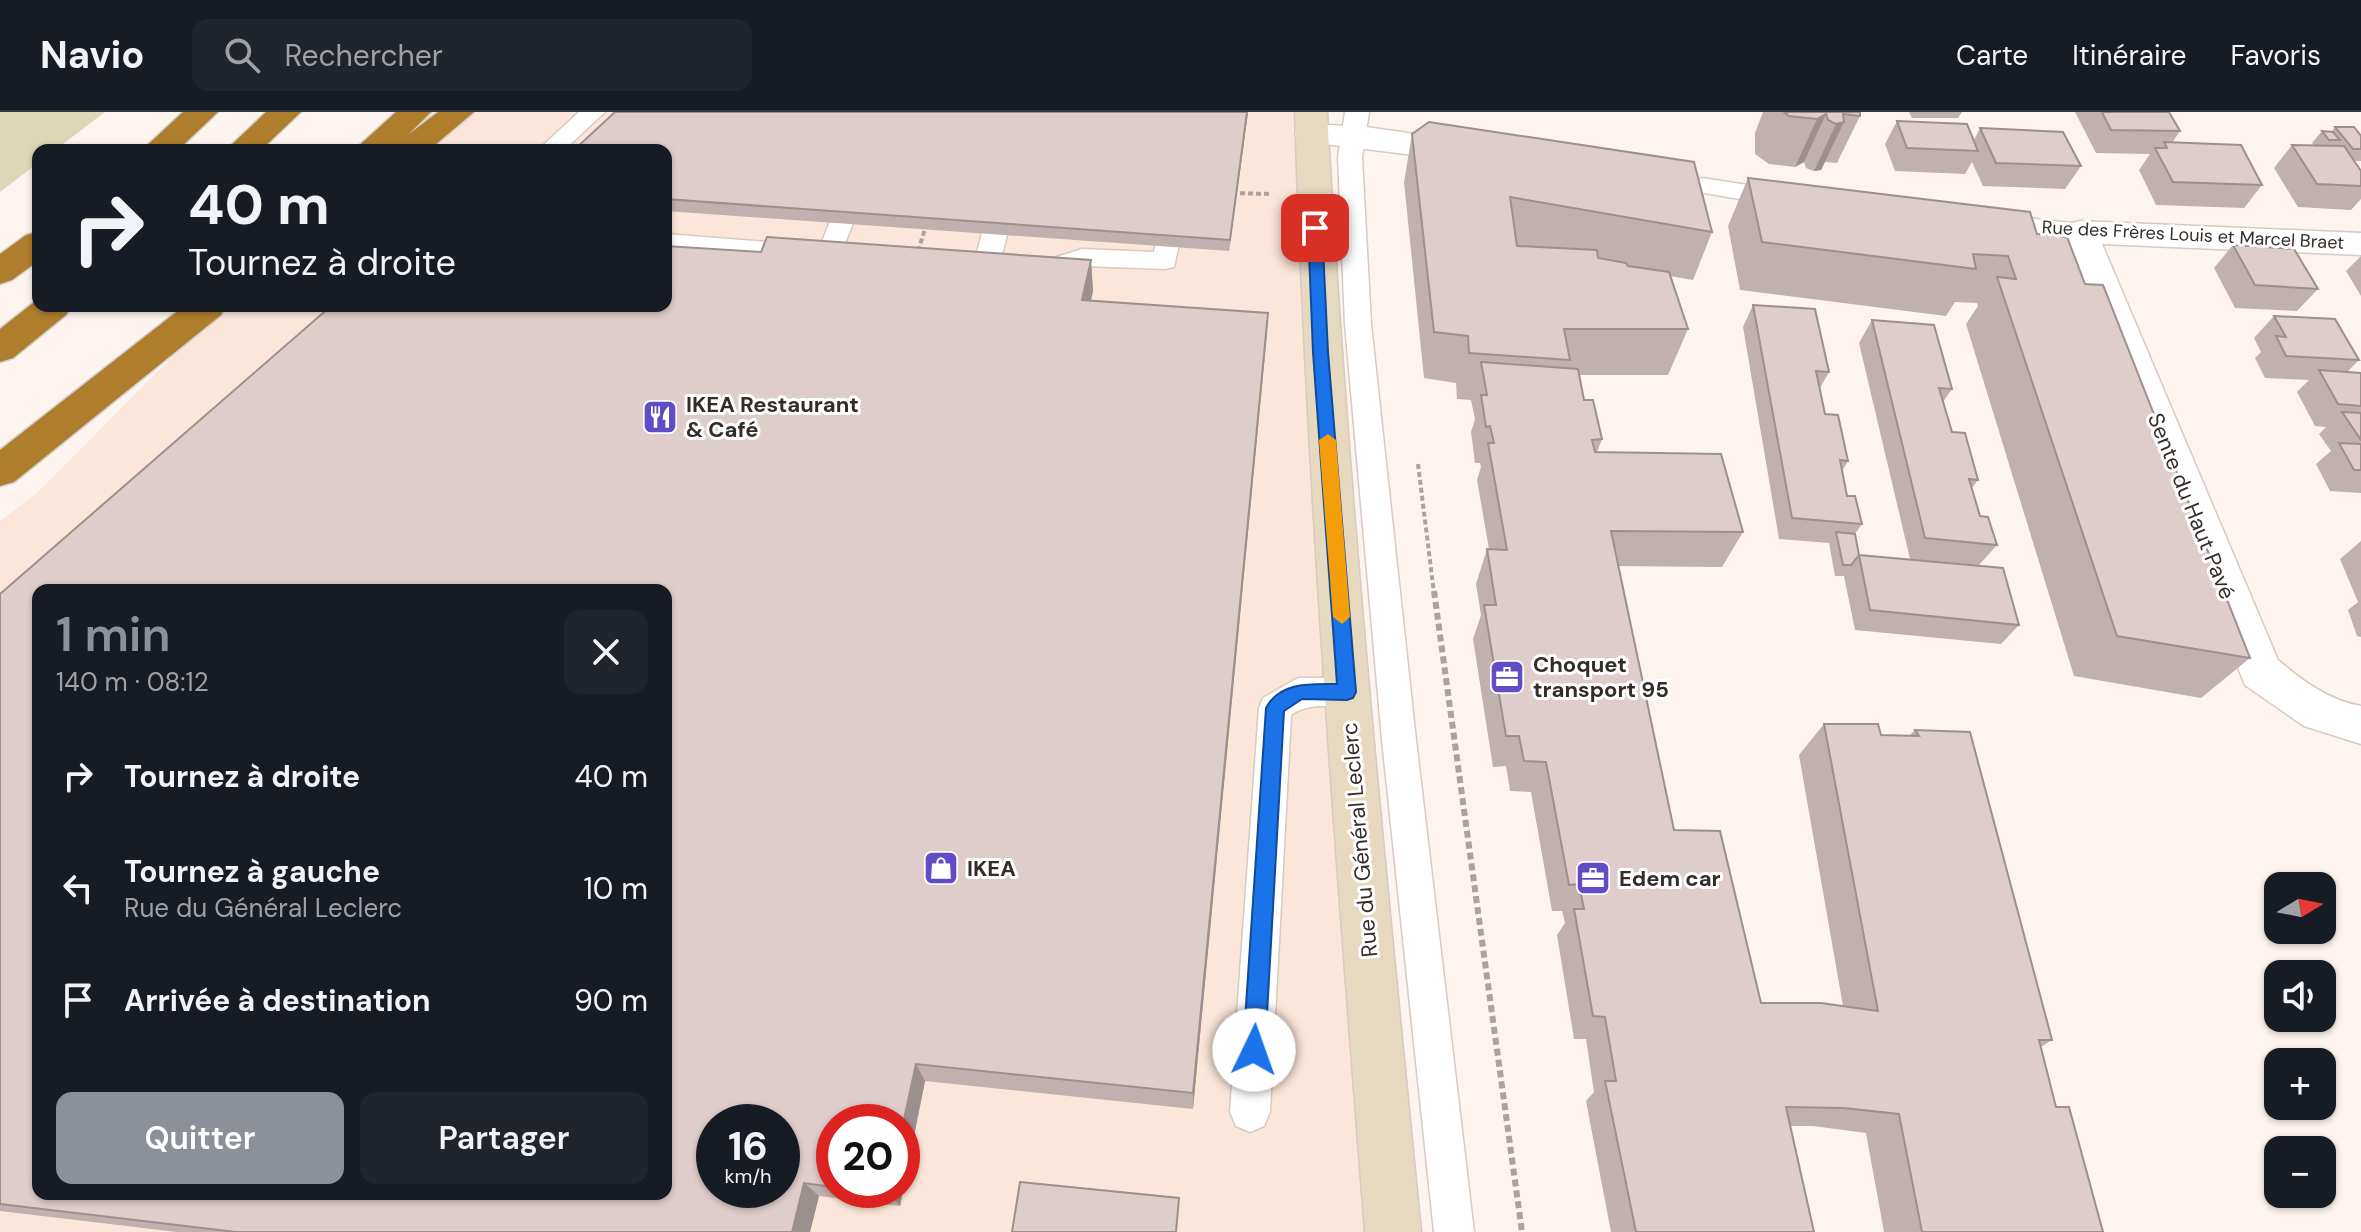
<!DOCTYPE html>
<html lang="fr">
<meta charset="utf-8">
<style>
body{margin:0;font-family:"DM Sans",sans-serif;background:#20242c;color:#f1f3f6;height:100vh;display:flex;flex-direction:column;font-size:30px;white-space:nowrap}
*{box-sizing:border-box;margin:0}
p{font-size:26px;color:#9ea1a6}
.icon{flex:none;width:44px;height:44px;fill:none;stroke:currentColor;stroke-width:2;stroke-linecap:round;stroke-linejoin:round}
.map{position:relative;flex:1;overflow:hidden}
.sheet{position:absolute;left:32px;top:472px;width:640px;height:616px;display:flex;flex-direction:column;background:#171b24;border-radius:16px;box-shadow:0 2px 6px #0004}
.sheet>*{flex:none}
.banner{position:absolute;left:32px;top:32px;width:640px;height:168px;border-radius:16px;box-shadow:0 2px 6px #0004;background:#171b24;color:#f1f3f6;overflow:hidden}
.needle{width:52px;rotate:80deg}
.controls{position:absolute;left:2264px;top:760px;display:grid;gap:16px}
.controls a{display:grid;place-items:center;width:72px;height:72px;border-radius:16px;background:#171b24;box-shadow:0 2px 6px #0004;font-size:40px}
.speed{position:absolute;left:696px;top:992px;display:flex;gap:16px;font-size:40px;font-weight:700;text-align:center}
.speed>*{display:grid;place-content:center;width:104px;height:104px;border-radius:50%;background:#171b24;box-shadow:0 2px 6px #0004;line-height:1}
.speed small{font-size:20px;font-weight:400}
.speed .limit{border:12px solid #d22;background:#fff;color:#111}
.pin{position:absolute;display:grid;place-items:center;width:68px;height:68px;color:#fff;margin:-34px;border-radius:16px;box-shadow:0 4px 12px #0006}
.me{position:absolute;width:88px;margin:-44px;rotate:3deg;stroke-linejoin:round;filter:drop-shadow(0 0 6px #0008)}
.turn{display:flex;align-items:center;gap:28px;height:168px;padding:0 24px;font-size:36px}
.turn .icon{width:104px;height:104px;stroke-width:2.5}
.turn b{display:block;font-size:56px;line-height:68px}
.round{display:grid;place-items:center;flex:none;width:84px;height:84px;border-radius:16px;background:#20242c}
.head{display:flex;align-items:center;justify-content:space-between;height:136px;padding:0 24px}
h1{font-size:48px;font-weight:600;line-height:60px;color:#8c9099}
.cta{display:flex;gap:16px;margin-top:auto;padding:16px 24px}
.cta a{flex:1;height:92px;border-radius:16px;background:#8c9099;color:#fff;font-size:32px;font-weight:600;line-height:92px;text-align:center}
.cta a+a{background:#20242c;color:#f1f3f6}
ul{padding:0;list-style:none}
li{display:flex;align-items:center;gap:24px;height:112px;padding:0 24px}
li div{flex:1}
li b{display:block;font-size:30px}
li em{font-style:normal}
header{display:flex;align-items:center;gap:48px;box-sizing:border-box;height:112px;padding:0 40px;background:#171b24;border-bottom:2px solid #363941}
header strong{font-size:38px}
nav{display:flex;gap:44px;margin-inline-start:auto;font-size:28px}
.search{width:560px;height:72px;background:#20242c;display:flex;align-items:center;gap:20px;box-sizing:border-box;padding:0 28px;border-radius:16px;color:#9ea1a6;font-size:30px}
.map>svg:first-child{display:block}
</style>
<header>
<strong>Navio</strong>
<div class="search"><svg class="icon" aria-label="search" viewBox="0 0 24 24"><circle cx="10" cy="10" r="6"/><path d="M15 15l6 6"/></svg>Rechercher</div>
<nav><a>Carte</a><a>Itinéraire</a><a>Favoris</a></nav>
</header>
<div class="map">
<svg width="2361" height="1120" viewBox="0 0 2361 1120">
<rect width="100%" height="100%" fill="#fdf4ef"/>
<path fill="#fce6d9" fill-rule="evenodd" d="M416 0H1326L1380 1120H0V409L38 380 223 194H666V38H378ZM38 478H666V1082H38ZM714 1010H782V1078H714ZM834 1010H902V1078H834Z"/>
<path fill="#dcd7b6" d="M0 0H105L55 38H38V51L0 80Z"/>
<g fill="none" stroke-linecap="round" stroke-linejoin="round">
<g stroke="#d8c9c1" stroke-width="3">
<path id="lane" d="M579 0H605L564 38H538Z
M873 0H897L838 149 829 151 820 149 817 144 806 149 666 138V122L806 133 815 135 818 140Z
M1014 0H1038L1000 151 996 157 987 159 978 157 974 151Z
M1345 0H1369L1362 45 1371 212 1416 628 1474 1120H1434L1382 628 1345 212 1338 45Z
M1702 66 1786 79 1795 81 1798 87 1795 93 1786 95 1693 79 1690 74 1693 69Z
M1176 84 1185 86 1188 92 1174 155 1165 157 1084 154 1049 166 1027 162 1023 156 1027 150 1047 148 1082 137 1154 140 1164 92 1167 86Z
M1991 102 2080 112 2089 114 2092 120 2089 126 2080 128 1982 116 1979 110 1982 104Z
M1298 566H1347L1358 570 1363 580 1358 590C1335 598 1312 588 1291 603L1270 1000 1264 1014 1250 1020 1236 1014 1230 1000 1259 596 1263 586Z"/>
</g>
<g stroke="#d8c9c1" stroke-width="3">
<path id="street" d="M1311 12 1366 15 1471 30 1483 33 1487 40 1483 47 1471 50 1300 29 1295 22 1300 15Z
M2080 109 2361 121V143L2102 132 2278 548C2303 569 2328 588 2361 594V632L2304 614 2245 573 2063 120 2068 112Z"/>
</g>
<g stroke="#d8c9c1" stroke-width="3">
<path id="secondary" d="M1295 0H1327C1347 374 1384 747 1421 1120H1365C1336 747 1307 374 1295 0Z"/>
</g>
<g stroke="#d2d1d0" stroke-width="3">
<path id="highway" d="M183 0H218L178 38H142Z
M266 0H301L261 38H226Z
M396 0H431L409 22 438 0H474L429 38H392L394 34 390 38H354Z
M38 120V149L12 168 0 172V142L26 123Z
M38 187V194H71L66 203 13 246 0 250V217Z
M184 194H226L221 203 14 370 0 374V338Z"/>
</g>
<path stroke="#aaa29e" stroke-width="4" stroke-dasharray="5 3" stroke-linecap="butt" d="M1232 81 1270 82
M1418 352 1434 481"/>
<path stroke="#aaa29e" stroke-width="6" stroke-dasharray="7 4" stroke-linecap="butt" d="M1434 479 1522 1120"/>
<use href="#lane" fill="#fff" fill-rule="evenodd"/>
<use href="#street" fill="#fff" fill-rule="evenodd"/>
<use href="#secondary" fill="#e7d8c0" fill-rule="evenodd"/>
<use href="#highway" fill="#af7e2d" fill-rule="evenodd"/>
<path stroke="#aaa29e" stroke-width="4" stroke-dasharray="5 3" stroke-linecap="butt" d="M918 139 926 114"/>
</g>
<path fill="#c0b0af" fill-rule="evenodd" d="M615 0H1248L1229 139 666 99V38Z
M1763 0H1860V4L1837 51 1825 50 1821 58 1814 59 1806 56 1804 50 1795 55 1769 52 1755 42V21Z
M1909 0H1962L1958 6H1912Z
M2075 0H2169L2180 19 2172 31 2262 73 2244 96 2156 93 2139 58 2150 42 2096 41Z
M1897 9 1974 28 1980 16 2081 54 2065 77 1983 74 1972 50 1965 62 1895 59 1885 32Z
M2335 15 2361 24V49H2354L2361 59V87L2351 98 2298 95 2274 56 2292 33H2314L2312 31 2322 19 2331 20Z
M1412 22 1712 120 1693 168 1670 164 1688 217 1668 263H1579L1584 288 1602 327 1597 340 1743 420 1722 455 1618 454 1674 718 1761 891 1843 894 1799 643 1824 612 1881 623 1909 624 1915 618 1970 620 2052 928 2041 935 2056 995 2103 1120H1884L1866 1021 1813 1014H1790L1814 1120H1611L1586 989 1594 980 1586 927H1574L1557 823 1565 811 1562 799H1552L1531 680 1510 679 1506 654 1493 655 1473 527 1481 503 1476 472 1487 437H1489L1477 368 1481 355 1480 351H1475L1471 320 1475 307 1471 288 1457 287 1456 271 1424 266 1404 70Z
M1748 66 2037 122 2085 172 2250 546 2201 586 2074 564 1966 212 1978 194 1977 191 1955 190 1946 204 1740 178 1728 114Z
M2233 133 2318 177 2297 199 2235 196 2214 156Z
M761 140 1091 148 1093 179 1091 189 1268 201 1193 997 925 969 900 1094 819 1084 810 1120H177L0 1099V482ZM834 1010 902 1078H834Z
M2361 144V184L2346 159Z
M1753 193 1829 260 1820 276 1825 302 1848 349 1842 359 1847 384 1862 412 1855 422 1859 443 2019 513 2001 532 1855 518 1844 464H1835L1829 431 1779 427 1743 215Z
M2274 204 2359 248 2347 260 2361 261V381L2330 379 2316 352 2331 339 2319 322 2326 315 2315 314 2297 280 2309 268 2265 266 2255 246 2261 240 2254 226Z
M1872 208 1952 277 1943 290 1952 320 1978 368 1972 376 1980 404 1997 433 1979 453 1910 447 1859 231Z
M2361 429V525L2357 524 2348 498 2358 490 2340 447Z"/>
<path fill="#9c908e" d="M1247 0H1248L1229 139 1230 128Z
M1826 2 1804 50 1795 55 1817 7Z
M1844 10 1821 58 1814 59 1836 12Z
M1091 148 1093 179 1084 219 1082 188Z
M1268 201 1266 232 1193 997V981Z
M916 952 925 969 900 1094 888 1081 889 1078H902V1016Z
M804 1071 819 1084 810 1120H792Z"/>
<path fill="#dfcdcb" stroke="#9c908e" stroke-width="2" fill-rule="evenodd" d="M615 0H1247L1230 128 666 87V38H574Z
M1784 0H1860V4L1843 2 1844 10 1836 12 1828 8 1826 2 1817 7 1789 4Z
M2102 0H2169L2180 19 2111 18Z
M1897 9 1967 12 1978 39 1907 36Z
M1429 10 1694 50 1712 120 1510 85 1517 134 1597 138 1598 146 1626 151 1628 154 1669 160 1688 217H1564L1570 248 1469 241 1468 224 1434 220 1412 22Z
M2335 15H2354L2361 24V37H2353Z
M1980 16 2063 20 2081 54 1996 51Z
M2322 19 2333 20 2340 28H2329Z
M2164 30 2241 33 2262 73 2173 70 2155 36H2167Z
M2292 33 2344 34 2361 59V74L2317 72Z
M1748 66 2030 100 2037 122 2067 125 2085 172 2103 173 2250 546 2117 524 1997 165 2016 167 2008 144 1973 142 1976 157 1762 130Z
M767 125 1091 148 1082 188 1268 201 1193 981 916 952 902 1016V1010H834V1075L804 1071 792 1120H236L0 1092V482L331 194H666V134L761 140ZM38 478H666V1082H38ZM714 1010H782V1078H714Z
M2233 133 2294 137 2318 177 2255 173Z
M1753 193 1815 197 1829 260 1816 259 1825 302 1838 303 1848 349 1840 348 1847 384H1855L1862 412 1792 406Z
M2274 204 2335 207 2359 248 2286 244 2276 224 2286 225Z
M1872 208 1934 213 1952 277 1939 276 1952 320 1965 321 1978 368 1969 367 1980 404 1988 405 1997 433 1925 426Z
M1481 250 1578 257 1584 288H1593L1602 327 1592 328 1595 340 1721 342 1743 420 1611 419 1674 718 1720 719 1761 891H1821L1878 899 1824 612H1878L1881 623 1919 624 1915 618 1970 620 2052 928H2039L2056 995H2069L2103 1120H1922L1899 1002 1844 996 1786 995 1814 1120H1636L1605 969H1616L1605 905 1593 904 1574 797H1584L1579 772 1569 773 1546 650 1524 649 1519 624H1506L1484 493H1496L1487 437 1507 438 1488 331H1494L1490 314 1486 315 1481 283H1487Z
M2319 258 2361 261V294L2338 292Z
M2342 300 2361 301V328Z
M2339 331 2361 332V358H2354Z
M1836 420 1855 422 1859 443 1851 453H1843Z
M1859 443 2003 456 2019 513 1870 498Z
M1020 1070 1179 1086 1176 1120H1012Z
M863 1078H889L888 1081Z"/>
<path fill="#1a73e8" stroke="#114b97" stroke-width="2" d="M1315 111 1322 116 1328 240 1356 580 1353 586 1347 588 1302 587 1284 599 1265 938 1262 945 1254 948 1247 945 1243 938 1266 596C1280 569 1312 572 1337 572L1313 240 1308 116Z"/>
<path fill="#f59e0b" d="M1328 322 1336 328 1350 505 1342 512 1333 505 1319 328Z"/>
<defs>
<g id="restaurant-square" transform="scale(1.8)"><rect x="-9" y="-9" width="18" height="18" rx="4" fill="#614cc5" stroke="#fff"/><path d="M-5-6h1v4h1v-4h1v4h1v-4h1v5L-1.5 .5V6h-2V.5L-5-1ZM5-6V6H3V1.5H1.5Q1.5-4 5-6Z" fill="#fff"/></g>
<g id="office-square" transform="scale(1.8)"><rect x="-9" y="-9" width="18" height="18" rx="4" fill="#614cc5" stroke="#fff"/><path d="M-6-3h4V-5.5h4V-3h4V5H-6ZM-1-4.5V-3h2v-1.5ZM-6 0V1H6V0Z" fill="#fff"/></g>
<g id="shop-square" transform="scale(1.8)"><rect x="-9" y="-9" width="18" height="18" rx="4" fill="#614cc5" stroke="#fff"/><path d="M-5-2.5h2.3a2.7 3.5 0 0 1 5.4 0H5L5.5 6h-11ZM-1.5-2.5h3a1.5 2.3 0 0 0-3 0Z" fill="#fff"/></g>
</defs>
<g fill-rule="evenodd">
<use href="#restaurant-square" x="660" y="305"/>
<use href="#office-square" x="1507" y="565"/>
<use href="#shop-square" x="941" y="756"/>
<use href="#office-square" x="1593" y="766"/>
</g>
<g text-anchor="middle" stroke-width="6" stroke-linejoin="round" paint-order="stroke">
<g font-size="18" fill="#332d2a" stroke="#fff">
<text transform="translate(2193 123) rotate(3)" y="6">Rue des Frères Louis et Marcel Braet</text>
</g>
<g font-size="22" font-weight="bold" fill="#332d2a" stroke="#fff" text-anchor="start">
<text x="686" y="300">IKEA Restaurant<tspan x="686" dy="25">&amp; Café</tspan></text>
<text x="1533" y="560">Choquet<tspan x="1533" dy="25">transport 95</tspan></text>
<text x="967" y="764">IKEA</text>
<text x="1619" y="774">Edem car</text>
</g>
<g font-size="22" fill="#332d2a" stroke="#fff">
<text transform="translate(2192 394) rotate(68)" y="8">Sente du Haut Pavé</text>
<text transform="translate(1359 728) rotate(-95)" y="8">Rue du Général Leclerc</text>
</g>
</g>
</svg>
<div class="controls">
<a><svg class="needle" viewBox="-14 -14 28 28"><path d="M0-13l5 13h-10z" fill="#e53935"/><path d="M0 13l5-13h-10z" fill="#9ea1a6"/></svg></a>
<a><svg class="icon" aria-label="sound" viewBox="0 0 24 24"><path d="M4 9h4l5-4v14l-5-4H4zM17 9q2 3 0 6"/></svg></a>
<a>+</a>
<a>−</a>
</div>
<div class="speed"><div>16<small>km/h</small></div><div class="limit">20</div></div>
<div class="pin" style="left:1315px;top:116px;background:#d93025"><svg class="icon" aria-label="arrive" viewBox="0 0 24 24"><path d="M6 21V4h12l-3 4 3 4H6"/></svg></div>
<svg class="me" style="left:1254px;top:938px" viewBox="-20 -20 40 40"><circle r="19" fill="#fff"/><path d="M0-13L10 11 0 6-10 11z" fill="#1a73e8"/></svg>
<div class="banner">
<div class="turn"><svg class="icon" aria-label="right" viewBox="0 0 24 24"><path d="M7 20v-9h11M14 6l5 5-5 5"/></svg><div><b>40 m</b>Tournez à droite</div></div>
</div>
<section class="sheet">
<div class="head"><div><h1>1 min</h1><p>140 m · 08:12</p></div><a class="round"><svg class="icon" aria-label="close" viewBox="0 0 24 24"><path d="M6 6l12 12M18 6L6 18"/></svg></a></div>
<ul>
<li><svg class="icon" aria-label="right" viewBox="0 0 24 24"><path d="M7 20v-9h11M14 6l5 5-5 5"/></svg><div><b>Tournez à droite</b></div><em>40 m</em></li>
<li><svg class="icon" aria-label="left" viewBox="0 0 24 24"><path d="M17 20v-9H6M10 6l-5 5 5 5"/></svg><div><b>Tournez à gauche</b><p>Rue du Général Leclerc</p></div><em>10 m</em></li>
<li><svg class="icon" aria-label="arrive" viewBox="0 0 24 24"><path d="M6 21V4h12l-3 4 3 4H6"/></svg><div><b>Arrivée à destination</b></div><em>90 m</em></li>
</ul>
<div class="cta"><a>Quitter</a><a>Partager</a></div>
</section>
</div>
